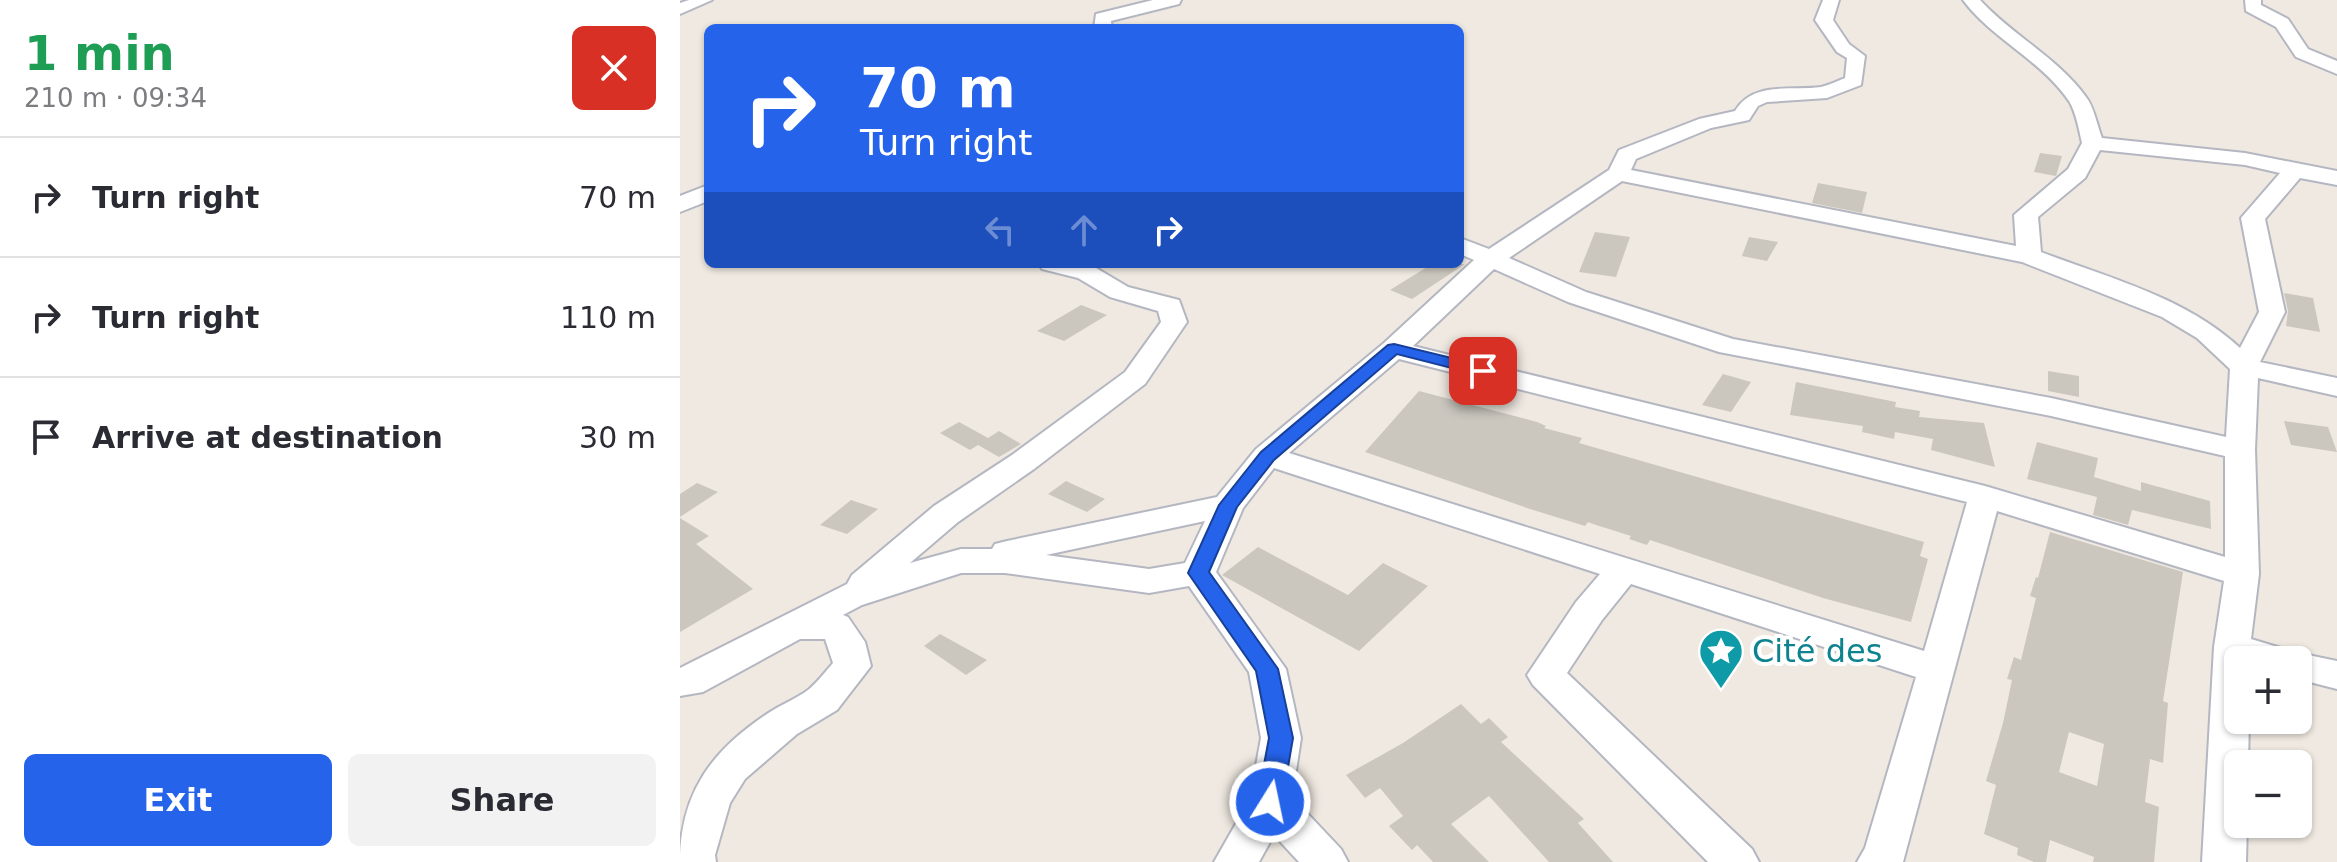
<!DOCTYPE html>
<meta charset="utf-8">
<style>
body{margin:0;font-family:"DejaVu Sans",sans-serif;background:#f2f2f3;color:#2b2b33;height:100vh;display:flex;flex-direction:column;font-size:30px;white-space:nowrap}
*{box-sizing:border-box;margin:0}
p{font-size:26px;color:#7c7c81}
.icon{flex:none;width:44px;height:44px;fill:none;stroke:currentColor;stroke-width:2;stroke-linecap:round;stroke-linejoin:round}
.map{position:relative;flex:1;overflow:hidden}
.sheet{display:flex;flex-direction:column;background:#fff;width:680px}
.sheet>*{flex:none}
.hud{position:absolute;left:24px;top:24px;width:760px;height:244px;border-radius:12px;box-shadow:0 2px 6px #0004;background:#2563eb;color:#fff;overflow:hidden}
.controls{position:absolute;left:1544px;top:646px;display:grid;gap:16px}
.controls a{display:grid;place-items:center;width:88px;height:88px;border-radius:12px;background:#fff;box-shadow:0 2px 6px #0004;font-size:40px}
.pin{position:absolute;display:grid;place-items:center;width:68px;height:68px;color:#fff;margin:-34px;border-radius:16px;box-shadow:0 4px 12px #0006}
.me{position:absolute;width:88px;margin:-44px;rotate:10deg;stroke-linejoin:round;filter:drop-shadow(0 0 6px #0008)}
.turn{display:flex;align-items:center;gap:28px;height:168px;padding:0 24px;font-size:36px}
.turn .icon{width:104px;height:104px;stroke-width:2.5}
.turn b{display:block;font-size:56px;line-height:68px}
.lanes{display:flex;align-items:center;height:76px;padding:0 24px;background:#0003;justify-content:center;gap:40px;direction:ltr}
.lanes .off{opacity:.35}
.round{display:grid;place-items:center;flex:none;width:84px;height:84px;border-radius:12px;background:#f2f2f3}
.head{display:flex;align-items:center;justify-content:space-between;height:136px;padding:0 24px}
h1{font-size:48px;font-weight:800;line-height:60px;color:#1e9e55}
.button{display:flex;gap:16px;margin-top:auto;padding:16px 24px}
.button a{flex:1;height:92px;border-radius:12px;background:#2563eb;color:#fff;font-size:32px;font-weight:800;line-height:92px;text-align:center}
.button a+a{background:#f2f2f3;color:#2b2b33}
ul{padding:0;list-style:none}
li{display:flex;align-items:center;gap:24px;height:120px;padding:0 24px;border-top:2px solid #e1e1e2}
li div{flex:1}
li b{display:block;font-size:30px}
li em{font-style:normal}
main{display:flex;flex:1;min-height:0}
.map>svg:first-child{display:block}
</style>
<main>
<section class="sheet">
<div class="head"><div><h1>1 min</h1><p>210 m · 09:34</p></div><a class="round" style="background:#d93025;color:#fff"><svg class="icon" aria-label="close" viewBox="0 0 24 24"><path d="M6 6l12 12M18 6L6 18"/></svg></a></div>
<ul>
<li><svg class="icon" aria-label="right" viewBox="0 0 24 24"><path d="M7 20v-9h11M14 6l5 5-5 5"/></svg><div><b>Turn right</b></div><em>70 m</em></li>
<li><svg class="icon" aria-label="right" viewBox="0 0 24 24"><path d="M7 20v-9h11M14 6l5 5-5 5"/></svg><div><b>Turn right</b></div><em>110 m</em></li>
<li><svg class="icon" aria-label="arrive" viewBox="0 0 24 24"><path d="M6 21V4h12l-3 4 3 4H6"/></svg><div><b>Arrive at destination</b></div><em>30 m</em></li>
</ul>
<div class="button"><a>Exit</a><a>Share</a></div>
</section>
<div class="map">
<svg width="1657" height="862" viewBox="0 0 1657 862">
<rect width="100%" height="100%" fill="#efe9e1"/>
<path fill="#cbc7bf" fill-rule="evenodd" d="M1360 153 1382 156 1376 176 1354 172Z
M1138 183 1187 192 1182 213 1132 203Z
M915 232 950 237 936 277 899 272Z
M1069 237 1098 242 1087 261 1062 256Z
M752 264H785L732 299 710 290Z
M1604 293 1633 298 1640 332 1606 326 1608 311Z
M401 305 427 315 384 341 357 331Z
M1368 371 1399 376V397L1368 391Z
M1043 374 1071 382 1051 412 1022 405Z
M1116 382 1216 402 1215 407 1240 411 1239 417 1304 423 1315 467 1251 450 1253 439 1215 432 1214 439 1182 432 1183 426 1110 415Z
M739 391 857 422 866 426 864 428 902 438 899 443 1244 542 1240 556 1248 559 1231 622 1143 598 970 540 967 545 949 539 951 536 916 525 908 522 905 526 850 509 685 452Z
M1604 421 1648 427 1657 452 1611 445Z
M279 422 308 438 319 431 341 444 319 457 298 445 290 450 260 433Z
M1357 442 1418 458 1414 477 1461 491V482L1530 501 1531 529 1452 510 1448 525 1413 515 1417 497 1347 479Z
M386 481 425 499 407 512 368 494Z
M17 483 38 492 0 517V494Z
M171 500 198 509 167 534 140 525Z
M0 518 29 536 16 544 73 589 0 632Z
M1370 532 1503 572 1483 701 1488 703 1483 763 1470 759 1465 802 1479 807 1474 862H1413L1414 857 1370 840 1366 862H1354L1337 855 1338 848 1304 834 1316 785 1306 781 1323 723 1332 680 1327 679 1334 657 1341 660 1356 598 1350 596 1356 577 1358 578ZM1389 732 1424 744 1417 786 1379 772Z
M578 547 668 595 703 563 748 586 679 651 542 575Z
M260 634 307 660 286 675 244 646Z
M781 704 801 724 809 718 828 737 821 742 904 819 898 823 933 862H869L809 796 771 824 809 862H753L737 845 732 850 709 826 723 816 700 788 685 798 666 775 723 743Z"/>
<g fill="none" stroke-linecap="round" stroke-linejoin="round">
<g stroke="#b4b7c1" stroke-width="4">
<path id="minor" d="M9 0H32L0 14V3Z
M473 0H501L499 4 431 21 432 28H414L416 14Z
M1143 0H1159L1153 20 1169 44 1185 56 1181 85 1147 98 1087 102 1078 106 1069 120 1031 128 956 159 951 170 1336 246 1334 215 1388 169 1402 143C1399 130 1396 112 1389 101 1361 60 1312 39 1283 0H1300C1332 35 1378 58 1406 97 1414 107 1417 125 1422 138L1565 153 1657 171V185L1620 178 1585 219 1605 312 1580 362 1657 378V396L1578 378 1575 450 1579 574 1571 639 1614 652 1657 661V689L1618 679V660H1558V720H1569L1568 764H1558V824H1567L1566 862H1522L1534 647 1544 581 1317 511 1223 862H1177L1185 848 1236 677 951 584 922 620 887 673 1072 849 1079 862H1028L853 685 847 675 896 602 920 574 594 468 563 508 536 572 606 669 621 738 612 797 661 849 668 862H619L594 835 579 862H534L570 799 581 738 569 672 509 586 469 593 325 573H281L182 605 163 615 168 617 185 642 191 666 157 710 117 734 65 779 50 803 35 855 36 862H0C0 792 33 749 90 712 102 704 116 699 128 690 137 683 145 672 153 663L145 639H120L23 692 0 696V668L167 584 172 575 254 506 332 455 445 372 481 322 478 311 430 297 398 278 362 269 359 264H401L416 268 448 287 499 300 507 322 465 384 354 469 278 522 230 563 281 549H312L315 544 327 541 537 497 576 449 704 343 794 260 780 254V238L809 249 929 170 939 150 1019 119 1055 111C1073 81 1110 91 1141 87 1149 85 1157 81 1165 78L1167 58 1157 52 1135 20ZM1420 150 1565 165 1600 173 1561 218 1579 312 1560 348C1505 297 1429 278 1361 252L1358 217 1405 178ZM942 181 1342 262 1482 317 1517 338 1550 369 1546 437 1371 398 1053 339 906 292 829 258ZM814 269 888 302 1039 352 1371 416 1545 456V557L1305 486 733 346ZM719 359 1287 502 1244 651 609 453ZM525 521 505 563 469 569 366 555Z
M1565 0H1581V5L1608 19 1628 49 1657 61V74L1616 57 1596 27 1566 11Z
M28 185V201L0 212V196Z"/>
</g>
<use href="#minor" fill="#fff" fill-rule="evenodd"/>
</g>
<path fill="#2563eb" stroke="#184099" stroke-width="2" d="M714 344 809 367 811 371 803 376 717 354 594 460 557 507 529 572 598 669 613 738 602 802 599 809 590 812 581 809 577 802 589 738 576 671 508 573 539 505 581 452 708 345Z"/>
<defs>
<g id="sight-pin" transform="scale(2.3)"><path d="M0 17L-7.5 6A9.5 9.5 0 1 1 7.5 6Z" fill="#0f9aa8" stroke="#fff"/><path d="M0-6L1.8-2.2L6-1.7L2.9 1.2L3.7 5.4L0 3.3L-3.7 5.4L-2.9 1.2L-6-1.7L-1.8-2.2Z" fill="#fff"/></g>
</defs>
<g fill-rule="evenodd">
<use href="#sight-pin" x="1041" y="651"/>
</g>
<g text-anchor="middle" stroke-width="8" stroke-linejoin="round" paint-order="stroke">
<g font-size="32" fill="#0d838f" stroke="#fff" text-anchor="start">
<text x="1072" y="662">Cité des</text>
</g>
</g>
</svg>
<div class="controls">
<a>+</a>
<a>−</a>
</div>
<div class="pin" style="left:803px;top:371px;background:#d93025"><svg class="icon" aria-label="arrive" viewBox="0 0 24 24"><path d="M6 21V4h12l-3 4 3 4H6"/></svg></div>
<svg class="me" style="left:590px;top:802px" viewBox="-20 -20 40 40"><circle r="17" fill="#2563eb" stroke="#fff" stroke-width="3"/><path d="M0-11L8 9 0 5-8 9z" fill="#fff"/></svg>
<div class="hud">
<div class="turn"><svg class="icon" aria-label="right" viewBox="0 0 24 24"><path d="M7 20v-9h11M14 6l5 5-5 5"/></svg><div><b>70 m</b>Turn right</div></div>
<div class="lanes"><svg class="icon off" aria-label="left" viewBox="0 0 24 24"><path d="M17 20v-9H6M10 6l-5 5 5 5"/></svg><svg class="icon off" aria-label="ahead" viewBox="0 0 24 24"><path d="M12 20V5M6 11l6-6 6 6"/></svg><svg class="icon" aria-label="right" viewBox="0 0 24 24"><path d="M7 20v-9h11M14 6l5 5-5 5"/></svg></div>
</div>
</div>
</main>
